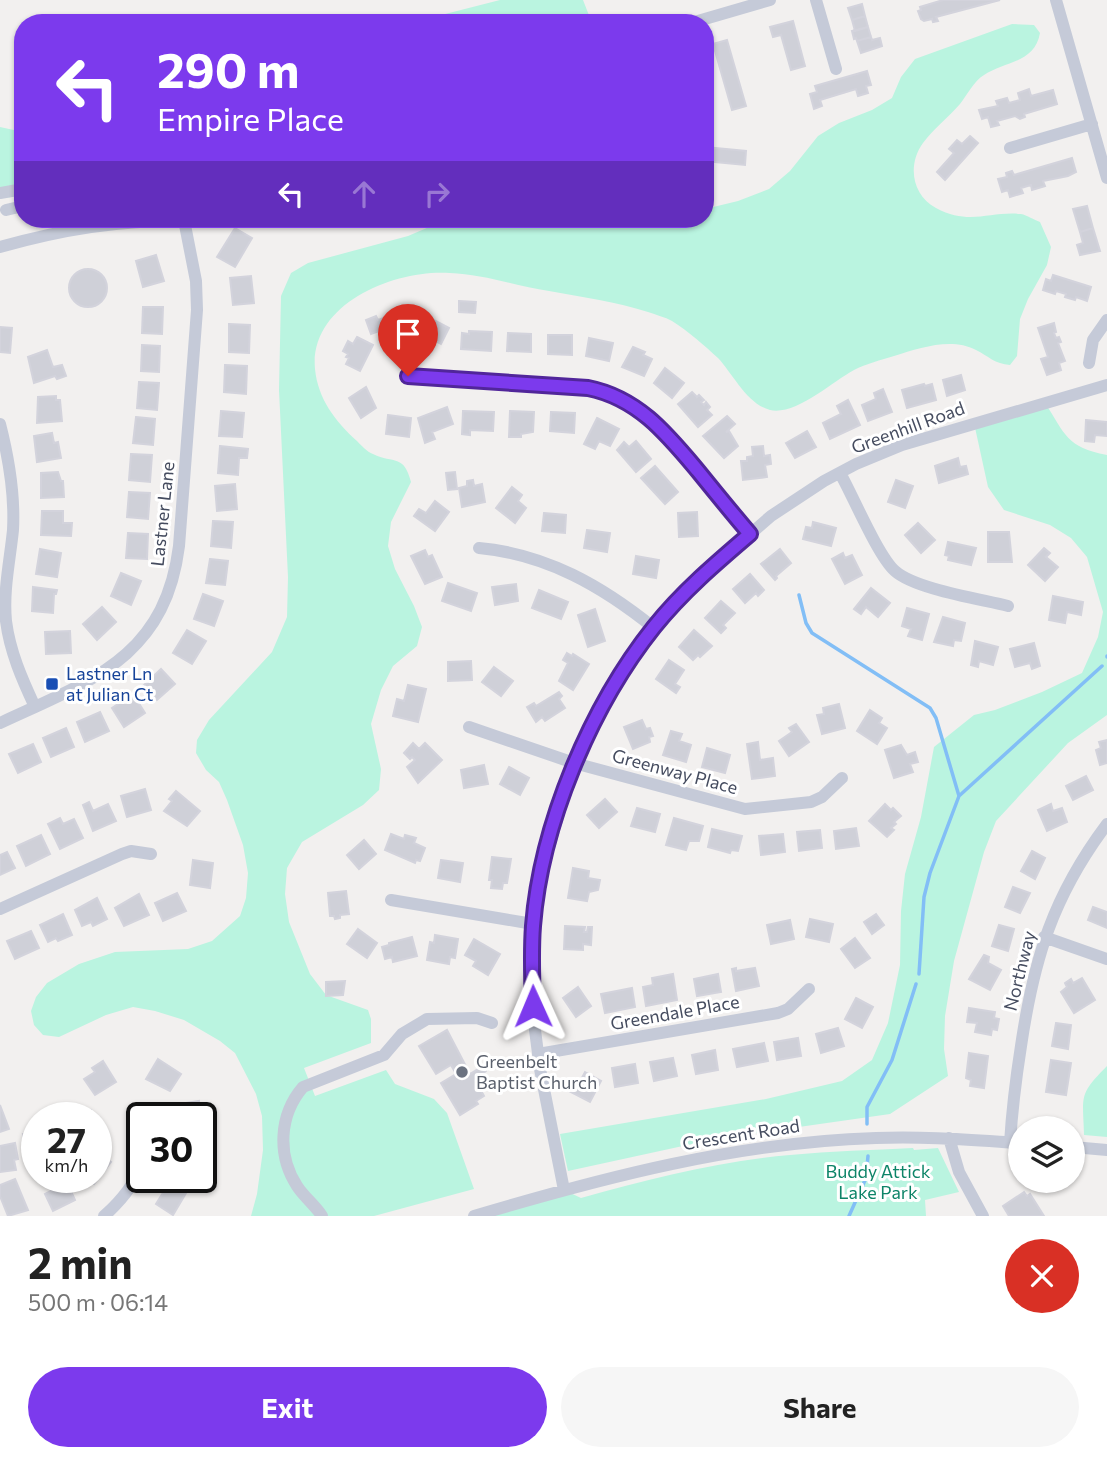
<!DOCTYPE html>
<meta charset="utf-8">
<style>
body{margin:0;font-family:Commissioner,sans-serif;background:#f6f6f6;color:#222;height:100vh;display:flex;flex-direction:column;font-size:26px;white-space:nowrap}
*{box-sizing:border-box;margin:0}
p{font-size:23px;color:#767676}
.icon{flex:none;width:38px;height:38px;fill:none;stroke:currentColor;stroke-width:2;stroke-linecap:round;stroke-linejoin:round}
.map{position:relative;height:1216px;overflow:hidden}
.panel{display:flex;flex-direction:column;background:#fff;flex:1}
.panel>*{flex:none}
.banner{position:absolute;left:14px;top:14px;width:700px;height:214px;border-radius:28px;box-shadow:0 2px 5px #0004;background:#7c3aed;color:#fff;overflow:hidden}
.fabs{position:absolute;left:1008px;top:1116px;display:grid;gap:14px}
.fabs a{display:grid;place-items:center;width:77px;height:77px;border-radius:50%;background:#fff;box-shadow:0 2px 5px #0004;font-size:35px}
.speed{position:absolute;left:21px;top:1102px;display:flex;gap:14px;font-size:35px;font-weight:700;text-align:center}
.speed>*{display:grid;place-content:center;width:91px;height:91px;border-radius:50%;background:#fff;box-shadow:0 2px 5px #0004;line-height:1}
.speed small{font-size:18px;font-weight:400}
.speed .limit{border:4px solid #111;border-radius:10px;background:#fff;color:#111}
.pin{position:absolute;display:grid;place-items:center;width:60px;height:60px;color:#fff;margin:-72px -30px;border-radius:50% 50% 50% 0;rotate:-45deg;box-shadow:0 0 7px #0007}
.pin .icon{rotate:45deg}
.me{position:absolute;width:77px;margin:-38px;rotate:359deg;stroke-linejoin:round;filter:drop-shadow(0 0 5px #0008)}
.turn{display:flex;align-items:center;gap:24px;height:147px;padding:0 28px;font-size:32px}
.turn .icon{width:91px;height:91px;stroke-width:2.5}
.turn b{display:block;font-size:49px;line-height:60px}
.lanes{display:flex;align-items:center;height:66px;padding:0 28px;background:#0003;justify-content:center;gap:35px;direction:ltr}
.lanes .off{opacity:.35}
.round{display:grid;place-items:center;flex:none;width:74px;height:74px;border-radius:37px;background:#f6f6f6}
.summary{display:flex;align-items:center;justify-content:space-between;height:119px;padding:0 28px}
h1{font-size:42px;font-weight:700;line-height:52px}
.cta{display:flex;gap:14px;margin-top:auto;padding:14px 28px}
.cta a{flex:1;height:80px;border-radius:42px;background:#7c3aed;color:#fff;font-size:28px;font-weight:700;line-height:80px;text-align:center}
.cta a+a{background:#f6f6f6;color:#222}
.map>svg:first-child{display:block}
</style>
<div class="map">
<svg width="1107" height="1216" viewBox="0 0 1107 1216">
<rect width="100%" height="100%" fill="#f2f0ef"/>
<path fill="#baf4e0" d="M500 0H583L592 23H410Z
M1012 24 1034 25 1040 33C1035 63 1005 61 984 75 974 81 967 95 960 104 948 118 933 129 923 143 907 165 912 195 936 208 970 226 989 211 1021 214 1027 215 1034 220 1040 222L1051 247 1047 265 1028 299 1020 319 1017 356 1010 365C995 364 988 356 976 350 951 337 920 348 894 356 881 360 866 364 854 370 832 382 795 416 770 410 747 404 733 374 718 358 705 346 688 331 672 321 665 317 656 315 648 312 616 302 583 297 549 291 517 286 482 274 450 273 396 269 309 303 315 369 318 399 335 421 357 441 361 445 367 452 373 454 394 464 404 454 411 482L391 522 388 546 395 569 414 606 422 627 417 646 393 666 381 690 371 724 381 769 379 790 363 805 302 842 287 868 285 894 289 922 310 974 326 995 368 1010 371 1019V1043L304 1068 315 1096 386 1070 395 1084 434 1099 447 1113 474 1189 374 1216H251L257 1194 263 1150 262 1116 256 1094 235 1053 220 1041 184 1020 155 1011 133 1007 106 1015 59 1037 43 1035 34 1025 31 1011 36 997 47 983 79 964 115 952 188 949 212 941 240 916 246 898 248 873 243 845 227 800 219 782 206 770 196 753 197 740 209 720 272 652 287 617 288 577 279 390 281 296 291 273 308 263 408 236 448 219H705V209L738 201 769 189 790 171 818 136 839 123 872 110 892 98 901 77 915 59Z
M0 127 23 132V196L0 198Z
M1045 403C1066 435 1066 447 1107 455V715L1068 743 996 821 984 852 954 961 945 1016 944 1049 948 1076 890 1114 715 1139 568 1171 560 1134 766 1099 842 1081 872 1060 888 1023 900 965 901 911 905 874 921 817 934 747 974 715 995 710 1042 692 1082 673 1098 637 1103 612 1087 557 1071 538 1050 525 1004 510 988 487 974 423Z
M1107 1066V1137L1084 1135C1083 1096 1078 1095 1107 1066Z
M913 1148 914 1150 938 1148 959 1192 925 1200 926 1216H478L564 1190 581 1198C649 1179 720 1161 790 1155 831 1151 872 1150 913 1148Z"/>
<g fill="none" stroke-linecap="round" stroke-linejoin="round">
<path stroke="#82bef6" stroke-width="3.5" d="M799 595 806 623 812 633 930 708 936 718 959 796
M1107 657V656
M919 974 924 897 930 873 959 796 1102 666
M867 1124V1107L892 1060 916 984
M849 1216 866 1178 868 1156"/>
</g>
<path fill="#cfd0d8" stroke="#d3d3dc" stroke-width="2" d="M943 0H1000L936 17 938 21 933 22 932 19 924 21 921 19 918 11 921 10 920 7Z
M862 4 865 16 852 20 848 8Z
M865 16 868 27 855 31 852 20Z
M793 21 805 66 791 70 781 35 773 37 770 27Z
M868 27 871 37 857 41 856 38 854 39 852 31Z
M871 37 872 40 880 38 882 46 861 53 857 41Z
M727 40 746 106 732 110 713 44Z
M867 71 871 85 866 86 868 93 858 96 856 89 820 100 822 106 814 109 810 94 817 92 815 86Z
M1029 89 1031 96 1053 90 1057 104 1024 114 1025 117 1020 119 1015 116 997 121 999 125 991 127 988 117 982 119 979 110 998 106 996 101 1007 98 1009 103 1020 100 1018 93Z
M970 136 978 143 945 180 937 172 954 153 949 149 957 140 962 144Z
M705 147 746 151 745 165 705 161Z
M1072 158 1076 172 1068 176 1043 181 1045 186 1032 190 1031 185 1021 188 1023 193 1010 197 1008 190 1002 192 998 179 1007 177 1006 173 1012 171 1014 175Z
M1087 206 1093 228 1080 232 1073 209Z
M235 228 252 238 235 267 217 257Z
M1093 228 1100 251 1080 255 1077 245 1083 243 1080 232Z
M156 255 164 281 143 287 136 261Z
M69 288a19 19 0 1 1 38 0a19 19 0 1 1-38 0Z
M1053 275 1091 287 1087 301 1076 297 1075 300 1065 297 1066 294 1056 291 1055 294 1043 290 1046 279 1051 281Z
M251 276 254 303 233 305 230 278Z
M459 301 476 302 475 313 459 312Z
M143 307H163L162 334 142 333Z
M398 313 405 330 382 339 379 331 371 334 366 320 376 316 378 320Z
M428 317 449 328 441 344 420 333Z
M1054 323 1056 332 1054 333 1056 338 1059 337 1061 342 1058 343 1065 361 1059 363 1061 370 1047 375 1041 359 1048 357 1038 328Z
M229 324 250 325 249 353 229 352Z
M0 327 12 328 10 353 0 352Z
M469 331 492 332 491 351 461 349 462 333 469 334Z
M508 333 531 334V352L507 351Z
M548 335H572V355L548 354Z
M357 337 373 345 360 371 346 364 349 358 346 357 348 354 343 351 348 341 353 344Z
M589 338 613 343 609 361 586 356Z
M142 345 160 346 159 372 141 371Z
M633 347 645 352 643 355 652 359 644 376 622 367Z
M47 350 53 367 62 365 66 376 57 379 55 376 34 383 28 357Z
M225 365 247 366 246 394 224 392Z
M665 368 684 383 672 398 654 383Z
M961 375 965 390 947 396 943 380Z
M139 382 159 383 157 410 137 408Z
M924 384 925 386 932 384 936 400 907 408 902 390Z
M366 387 376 408 361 418 349 398Z
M883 389 892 412 868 421 862 405 876 399 874 393Z
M692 392 697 397 699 395 704 400 701 402 704 405 706 402 710 407 707 410 712 415 698 427 678 404Z
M56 396V400H60L62 421 37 423 38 397Z
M848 400 860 425 830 439 823 423 841 414 837 406Z
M447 407 453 424 432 432 435 439 425 443 418 418Z
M221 411 244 413 242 437 219 436Z
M463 411 494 412 493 431 470 430V435L462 434Z
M510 411 534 412 533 432 521 434V437H509Z
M551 412 575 413 574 433 550 431Z
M388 415 411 418 409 437 386 434Z
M727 416 735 424 726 432 729 431 738 446 724 458 703 436Z
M136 417 155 419 153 445 133 443Z
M597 418 619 429 610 446 599 441 595 449 584 444Z
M1086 420 1107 422V436L1095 435 1094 442 1085 441Z
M807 431 816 447 795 458 786 443Z
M52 433 54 443 58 442 61 458 37 462 34 436Z
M636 441 651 459 636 472 617 450 624 442 629 447Z
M220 446 248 449 247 458H239L238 475 218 473Z
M763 446 764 456 770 455 771 464 765 465 767 477 743 480 741 461H747V457L753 456 752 447Z
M131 454 152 455 150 482 129 480Z
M958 458 960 467 966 466 968 474 939 483 935 466Z
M655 466 678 492 665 504 641 478Z
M58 472 61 481H63L64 497 41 498V473Z
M455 472 457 489 448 490 446 473Z
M473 480 474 486 482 484 485 502 462 507 459 488 467 486V481Z
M896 480 913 486 905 508 888 502Z
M235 484 237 509 217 511 215 486Z
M512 487 522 495 518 501 526 508 515 523 496 508Z
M129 492 150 493 148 519 127 517Z
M435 501 449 512 435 531 414 516 419 509 426 513Z
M42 511H63V523H72L71 536 41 535Z
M697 512 698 536 679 537 678 513Z
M544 513 566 515 565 533 542 531Z
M213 521 233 522 231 548 211 546Z
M813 522 836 528 831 546 803 539 806 527 812 528Z
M918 523 935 540 921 553 905 535Z
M587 530 610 533 607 552 584 548Z
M988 532H1009L1012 562H988Z
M128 533 148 534 147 559 126 558Z
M948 542 976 548 971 565 948 560 949 556 945 555Z
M1044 548 1050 553 1046 557 1058 567 1045 581 1028 565Z
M40 549 61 553 57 577 36 574Z
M780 549 791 563 776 576 777 578 775 580 761 564Z
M425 550 428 557 432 555 442 577 425 584 411 556Z
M843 553 845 558 852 555 862 575 845 584 832 559Z
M636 556 659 560 656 578 633 574Z
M210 559 228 561 225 585 206 583Z
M121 573 141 581 131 605 111 596Z
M750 574 764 590 758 596 756 593 745 603 733 589Z
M448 583 477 593 471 611 442 601Z
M516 584 518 601 495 605 492 587Z
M33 587 57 590 56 594H54L53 613 32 611Z
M871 588 890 603 878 617 866 607 861 614 854 609Z
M539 590 568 602 561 619 532 608Z
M203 594 223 601 214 626 194 619Z
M1053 596 1083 602 1081 615 1067 612 1065 623 1049 620Z
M721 601 735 613 723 625 726 628 721 633 705 618Z
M102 607 116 622 97 640 83 624Z
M907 608 929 614 922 640 908 636 911 629 902 626Z
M595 609 605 641 588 647 578 615Z
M943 617 965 623 961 641 954 640 953 646 934 642Z
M187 630 206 641 192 664 173 653Z
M694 630 712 646 700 657 698 655 693 660 679 647Z
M70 631 71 653 46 654 45 632Z
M975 641 998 647 993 665 979 661 978 667 971 665Z
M1034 643 1040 666 1032 669 1030 663 1015 667 1010 649Z
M567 653 572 656 573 654 589 664 573 690 559 681 568 663 563 660Z
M669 660 684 670 675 684 680 687 676 693 656 679Z
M471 661 472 680 448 681V662Z
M494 667 513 681 501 696 482 682Z
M161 669 175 684 157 700 143 686Z
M408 685 426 689 418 722 393 716 397 699 404 701Z
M559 692 562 696 559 699 565 708 545 721 542 717 536 722 527 707 534 703 536 706Z
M133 694 145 713 124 727 112 708Z
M839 704 845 728 822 734 817 715 824 714 823 708Z
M870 710 882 718 879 723 887 728 877 744 857 731Z
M100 712 109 731 85 742 77 722Z
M642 720 646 729 650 728 653 736 649 737 650 742 633 749 624 727Z
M796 724 809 742 789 756 779 741 792 732 789 728Z
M66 728 74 747 51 757 43 738Z
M671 731 682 734 679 741 691 745 686 762 663 755Z
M1107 740V763L1100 765 1096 750 1101 748 1099 742Z
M758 742 760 760 773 758 775 776 752 779 747 744Z
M413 743 419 749 425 743 442 760 418 783 407 767 415 760 412 757 410 759 404 753Z
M33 744 41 762 18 773 9 754Z
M901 745 907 755 915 752 918 762 910 764 913 772 894 778 885 750Z
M707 748 730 755 725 773 702 767Z
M484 765 488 784 464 788 461 770Z
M509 767 529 778 520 795 500 784Z
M1086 776 1093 790 1073 800 1066 786Z
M145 789 151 810 127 817 121 796Z
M176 791 200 811 187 826 164 811 172 801 169 799Z
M605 799 617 812 599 828 587 815Z
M89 802 93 811 108 804 116 821 93 831 83 805Z
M885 804 891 810 893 808 901 816 894 822 896 824 891 828 894 830 887 837 869 821Z
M1051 804 1053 811 1062 808 1067 822 1047 831 1038 810Z
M637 808 660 814 655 832 631 826Z
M60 818 63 824 74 819 83 838 60 849 48 824Z
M674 818 703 826 699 841H689L686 850 666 845Z
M856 828 859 846 836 849 834 831Z
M712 829 742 836 738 851 731 850 730 853 708 847Z
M820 830 822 848 799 851 797 832Z
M391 834 404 839 405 835 416 838 414 843 425 848 420 861 416 860 415 863 385 850Z
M783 834 785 852 761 855 759 836Z
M41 835 50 854 26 866 17 846Z
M364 840 376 854 359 869 347 855Z
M1032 851 1045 858 1035 879 1021 871Z
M7 852 15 868 0 875V855Z
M492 857 511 859 507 883H503L502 889 491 888 492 880H489Z
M193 860 213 863 210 888 190 885Z
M441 860 463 863 460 882 438 878Z
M573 868 589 871 588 878 600 880 598 890 589 892 587 901 568 898Z
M1013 887 1030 893 1020 913 1005 907Z
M346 891 349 914 340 915V918L335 919 334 916H330L328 893Z
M177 893 186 911 163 921 155 903Z
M139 894 149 915 124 926 115 908Z
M97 898 107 919 93 926 91 922 82 926 75 910Z
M1093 907 1107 912V928L1088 920Z
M63 914 72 935 58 941 56 938 48 942 40 925Z
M876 914 884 925 872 934 864 922Z
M810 919 833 924 829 942 806 937Z
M790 920 794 939 771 944 767 925Z
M999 925 1014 929 1008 951 992 946Z
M565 926 585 927 584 932H587L588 927H592L591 945 583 944V950L564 949Z
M358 929 377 943 367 958 347 944Z
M31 931 39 948 15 959 7 941Z
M435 935 458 939 455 958 450 957 449 964 427 960 430 942 434 943Z
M412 937 417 956 393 962 392 957 385 959 382 947 389 945V943Z
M855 938 870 958 855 968 841 949Z
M474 939 500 954 488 975 473 966 476 961 465 955Z
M984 955 989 957 988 963 1001 970 990 990 969 979Z
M736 968V971L755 968 759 986 736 991 732 969Z
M673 974 677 1000 646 1006 643 987 653 985 652 978Z
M718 974 721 992 697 996 694 979Z
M1082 978 1095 1000 1074 1013 1061 992 1067 987 1065 983 1071 979 1073 983Z
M345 981 343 995 326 996V982Z
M578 987 591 1006 576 1017 563 998Z
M632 988 635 1007 605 1013 601 994Z
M856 998 873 1007 862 1028 845 1019Z
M969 1008 995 1012 994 1018 999 1019 997 1030 992 1029 991 1035 975 1032 977 1023 967 1022Z
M1056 1023 1071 1025 1068 1049 1052 1046Z
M838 1028 844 1046 821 1053 816 1034Z
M447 1030 470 1074 483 1066 486 1071 475 1080 484 1096 476 1101 478 1104 460 1115 441 1083 456 1074 451 1065 436 1074 419 1046Z
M798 1038 801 1056 777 1060 774 1042Z
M764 1043 768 1061 737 1067 733 1049Z
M715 1050 718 1070 696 1074 692 1055Z
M969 1053 988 1056 984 1088 970 1086 971 1080 966 1078Z
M673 1058 677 1076 654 1081 650 1062Z
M158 1059 181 1074 170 1091 146 1079Z
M1051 1060 1071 1063 1066 1095 1046 1092Z
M103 1061 116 1082 95 1095 84 1079 95 1072 92 1068Z
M635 1064 638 1083 615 1087 612 1068Z
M585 1072 601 1081 590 1102 569 1091 572 1084 577 1087Z
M199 1101 201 1118H181L179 1104Z
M0 1105 9 1129 0 1132Z
M68 1110H91L92 1118H68Z
M37 1132V1142L25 1144 23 1134Z
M15 1143 18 1159 14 1160 16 1170 0 1172V1146Z
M96 1152 111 1162 94 1184 85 1178H96Z
M15 1179 28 1210 8 1216 0 1196V1185Z
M66 1180 75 1200 53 1211 45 1194 53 1190 51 1187Z
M169 1183 186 1193 173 1215 156 1204Z
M1024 1192 1027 1196 1030 1194 1044 1216H1009L1003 1206Z"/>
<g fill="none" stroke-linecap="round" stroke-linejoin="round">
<path stroke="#c5cad8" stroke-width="12" d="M816 0 836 69
M1056 0 1107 178
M691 23 770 0
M705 117 707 122
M1010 148 1092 124
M0 193 23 189
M6 210 23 206
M0 247C64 229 117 221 184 220
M1089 363 1093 340 1107 320
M408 376 588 388C638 398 667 434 698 471 715 492 732 513 750 534
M0 424C9 459 15 493 13 530 10 560 3 591 6 621 10 652 22 679 35 707
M840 473C853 496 878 556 895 571 915 589 980 599 1008 606
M479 548C546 554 602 586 654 628
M0 723C90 681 165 658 179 546L197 310 196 281 184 220
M469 727 574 763 745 809 811 802 822 797 842 778
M391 900 533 924
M0 909 122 854 131 851 151 854
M1044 937 1107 959
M538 1054 778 1013 788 1009 809 989
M136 1122 142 1141
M949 1138 959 1172 983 1216
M1010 1143C1012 1110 1016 1078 1021 1046 1034 958 1053 896 1107 824
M1073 1147 1107 1150
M564 1190 540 1069 535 1030 532 979 533 924 543 867 574 763 593 723 634 656 667 613 703 575 771 516 824 481 856 464 902 445 1107 385
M104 1216C121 1201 135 1185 142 1163
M322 1216C315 1205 304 1197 297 1186 277 1155 279 1115 303 1087L384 1055 402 1034 427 1019 477 1018 492 1023
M474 1216C605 1177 739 1142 876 1138 924 1136 972 1140 1020 1143"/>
</g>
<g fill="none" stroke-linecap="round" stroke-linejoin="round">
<g stroke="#51269a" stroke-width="18">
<path id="route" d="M408 376 588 388C638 398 667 434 698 471 715 492 732 513 750 534 716 563 682 592 654 627 591 706 541 824 533 926 531 952 532 979 533 1006"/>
</g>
<use href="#route" stroke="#7c3aed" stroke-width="12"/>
</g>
<rect fill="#1a4fb4" stroke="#fff" stroke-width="2.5" x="45" y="677" width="14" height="14" rx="3.5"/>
<circle fill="#6b7280" stroke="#fff" stroke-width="2.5" cx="462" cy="1072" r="7"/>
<g text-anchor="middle" stroke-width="6" stroke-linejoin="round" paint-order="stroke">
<g font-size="18" fill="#454c5f" stroke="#fff">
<text transform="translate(908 428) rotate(-20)" y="6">Greenhill Road</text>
<text transform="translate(163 514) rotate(-84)" y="6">Lastner Lane</text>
<text transform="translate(675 772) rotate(15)" y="6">Greenway Place</text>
<text transform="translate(1020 971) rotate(-76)" y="6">Northway</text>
<text transform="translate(675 1013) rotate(-10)" y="6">Greendale Place</text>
<text transform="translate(741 1135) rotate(-9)" y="6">Crescent Road</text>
</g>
<g font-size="18" fill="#164399" stroke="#fff" text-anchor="start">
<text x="66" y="680">Lastner Ln<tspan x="66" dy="21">at Julian Ct</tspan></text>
</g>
<g font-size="18" fill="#5b616d" stroke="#fff" text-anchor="start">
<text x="476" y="1068">Greenbelt<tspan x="476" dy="21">Baptist Church</tspan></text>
</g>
<g font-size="18" fill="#0d8468" stroke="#fff">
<text x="878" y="1178">Buddy Attick<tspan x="878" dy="21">Lake Park</tspan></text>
</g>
</g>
</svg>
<div class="fabs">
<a><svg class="icon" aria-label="layers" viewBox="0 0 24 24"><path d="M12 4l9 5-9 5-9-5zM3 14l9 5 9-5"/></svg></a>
</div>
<div class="speed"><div>27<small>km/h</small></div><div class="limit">30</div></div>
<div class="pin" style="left:408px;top:376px;background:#d93025"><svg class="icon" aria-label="arrive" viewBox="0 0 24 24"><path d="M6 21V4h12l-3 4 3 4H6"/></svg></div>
<svg class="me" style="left:533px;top:1006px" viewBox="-20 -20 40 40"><path d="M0-17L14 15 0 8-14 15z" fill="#7c3aed" stroke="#fff" stroke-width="4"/></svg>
<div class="banner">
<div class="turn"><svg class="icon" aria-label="left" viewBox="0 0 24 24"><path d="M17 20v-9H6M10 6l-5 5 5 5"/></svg><div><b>290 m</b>Empire Place</div></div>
<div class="lanes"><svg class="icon" aria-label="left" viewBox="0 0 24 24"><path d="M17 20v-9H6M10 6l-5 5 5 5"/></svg><svg class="icon off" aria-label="ahead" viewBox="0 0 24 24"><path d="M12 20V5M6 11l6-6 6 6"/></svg><svg class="icon off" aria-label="right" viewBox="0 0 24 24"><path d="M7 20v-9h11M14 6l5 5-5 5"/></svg></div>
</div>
</div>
<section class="panel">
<div class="summary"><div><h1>2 min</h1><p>500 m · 06:14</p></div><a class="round" style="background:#d93025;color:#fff"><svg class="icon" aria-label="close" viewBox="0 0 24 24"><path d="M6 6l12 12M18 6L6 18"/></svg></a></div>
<div class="cta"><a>Exit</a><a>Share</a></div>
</section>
